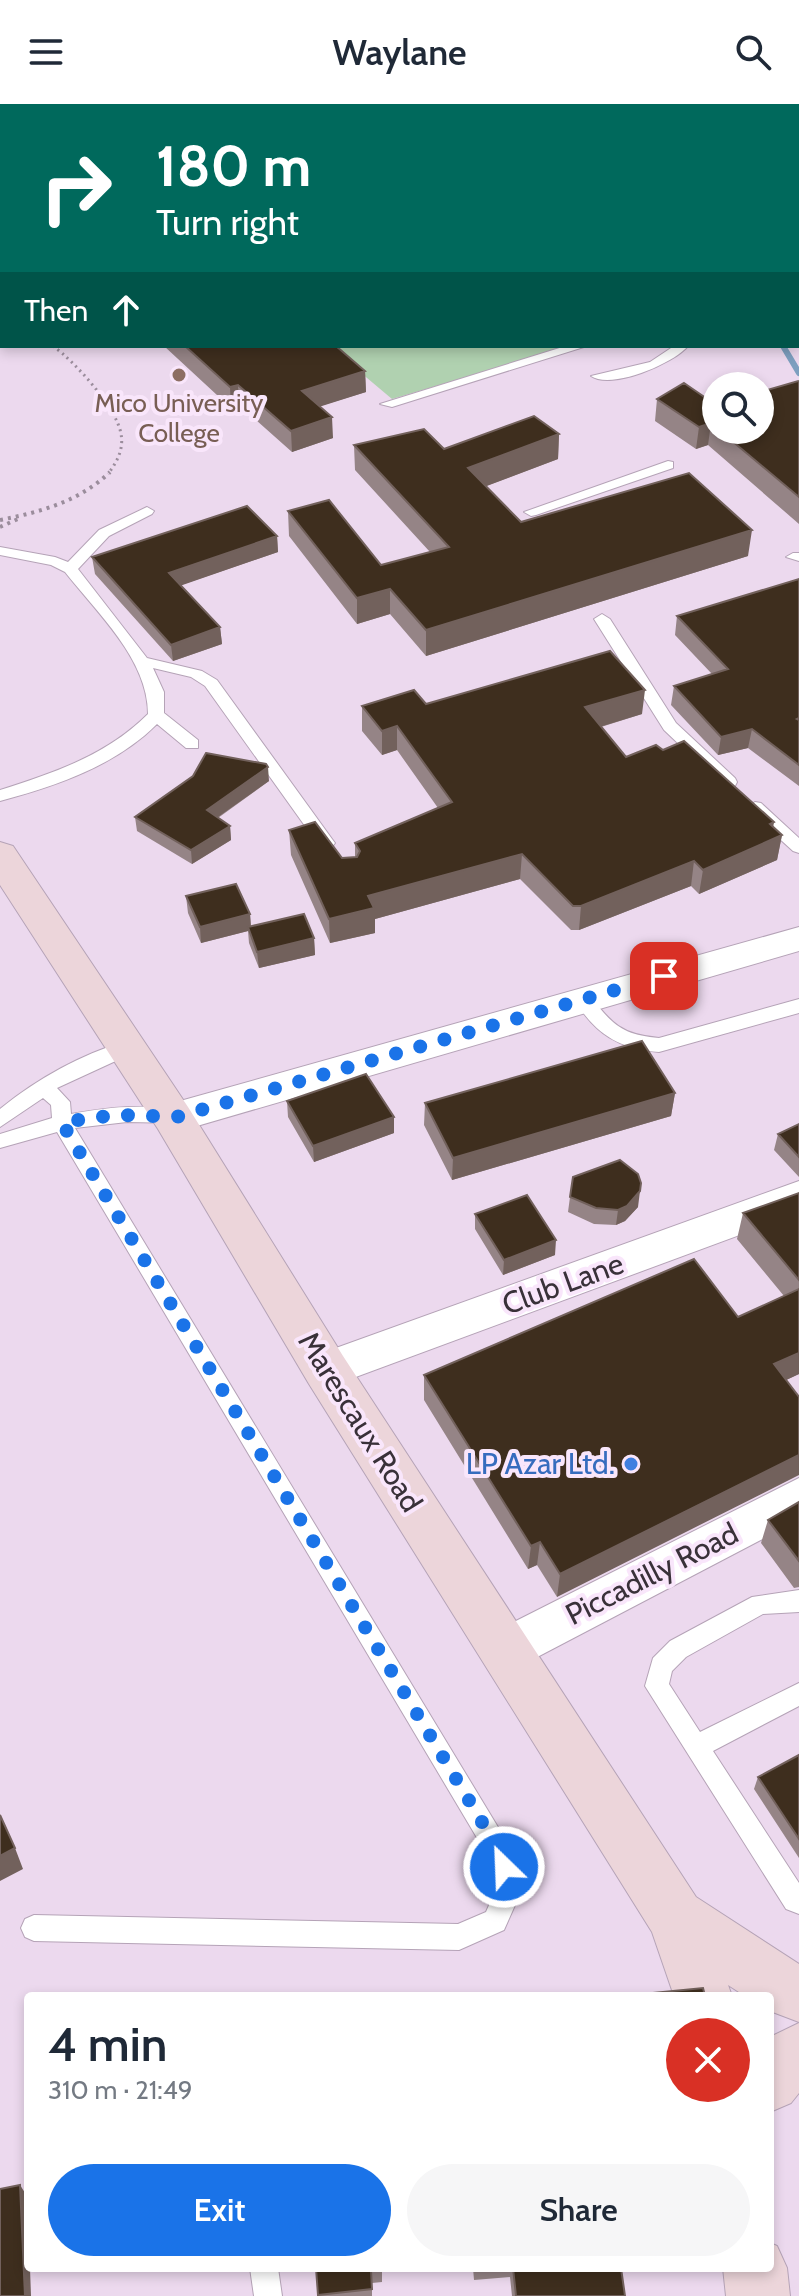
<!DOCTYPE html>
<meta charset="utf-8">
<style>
body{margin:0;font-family:Cabin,sans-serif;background:#f6f6f7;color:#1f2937;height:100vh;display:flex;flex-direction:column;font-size:30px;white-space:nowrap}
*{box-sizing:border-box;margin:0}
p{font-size:26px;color:#747a83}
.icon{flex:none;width:44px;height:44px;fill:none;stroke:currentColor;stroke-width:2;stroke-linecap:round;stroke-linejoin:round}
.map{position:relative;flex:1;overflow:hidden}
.sheet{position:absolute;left:24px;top:1888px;width:750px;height:280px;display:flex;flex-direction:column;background:#fff;border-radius:8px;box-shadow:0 4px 12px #0003}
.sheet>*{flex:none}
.top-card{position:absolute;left:0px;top:0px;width:800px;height:244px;box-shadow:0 4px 12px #0003;background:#00695c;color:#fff;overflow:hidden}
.tools{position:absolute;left:702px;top:268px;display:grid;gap:16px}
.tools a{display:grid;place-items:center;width:72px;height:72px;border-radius:50%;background:#fff;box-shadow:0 4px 12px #0003;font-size:40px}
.pin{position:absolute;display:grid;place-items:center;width:68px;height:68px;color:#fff;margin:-34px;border-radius:16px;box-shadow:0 4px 12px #0006}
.me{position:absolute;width:88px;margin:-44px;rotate:336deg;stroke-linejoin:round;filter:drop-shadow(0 0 6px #0008)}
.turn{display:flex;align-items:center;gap:28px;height:168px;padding:0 24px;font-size:36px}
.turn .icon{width:104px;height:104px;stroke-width:2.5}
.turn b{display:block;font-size:56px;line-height:68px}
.then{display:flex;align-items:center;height:76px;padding:0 24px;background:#0003;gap:16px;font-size:30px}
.round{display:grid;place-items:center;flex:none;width:84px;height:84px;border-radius:42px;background:#f6f6f7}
.headline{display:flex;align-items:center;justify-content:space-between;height:136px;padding:0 24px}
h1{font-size:48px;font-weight:600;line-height:60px}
.primary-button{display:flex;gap:16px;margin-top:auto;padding:16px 24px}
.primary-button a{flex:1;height:92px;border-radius:48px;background:#1a73e8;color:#fff;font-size:32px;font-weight:600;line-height:92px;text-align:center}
.primary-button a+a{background:#f6f6f7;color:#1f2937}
header{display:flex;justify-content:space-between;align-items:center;height:104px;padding:0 24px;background:#fff;font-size:36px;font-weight:600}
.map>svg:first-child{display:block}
</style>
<header><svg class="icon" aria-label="menu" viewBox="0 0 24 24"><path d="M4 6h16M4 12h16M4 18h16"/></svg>Waylane<svg class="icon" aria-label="search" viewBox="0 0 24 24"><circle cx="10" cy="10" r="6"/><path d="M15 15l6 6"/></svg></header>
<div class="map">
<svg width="799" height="2192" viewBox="0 0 799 2192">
<rect width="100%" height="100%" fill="#ecd9ee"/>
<path fill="#b0d1b0" d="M329 242H572L392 295Z"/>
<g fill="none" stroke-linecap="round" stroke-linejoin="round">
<path stroke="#7d9fbf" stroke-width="6" d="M783 242 799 269"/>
<g stroke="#b5a3b7" stroke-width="2">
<path id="lane" d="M54 0H66V2H54Z
M798 67H799V73H798Z
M799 97V105L798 106V98Z
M566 242H587L392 303 380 300Z
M674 242H688C673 260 611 286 591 272L650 258Z
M668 357 673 358V364L536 411 531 412 524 408Z
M147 403 154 407 152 410 109 432 78 465 147 554 202 567 217 576 332 735 335 739 332 743H320L205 582 191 573 153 564 164 588V609L198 636V644H186L157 620C115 662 56 682 0 697V686C54 669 107 651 148 610 148 555 97 509 65 468L51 461 0 451V443L55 453 68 458 99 426Z
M793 449H799V457L786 453Z
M602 510 610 515 676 619 735 674 737 678 735 682H723L664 626 594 515Z
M755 698 761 699 799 734V749L793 747 749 707 747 703Z
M583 888 589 890C611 920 622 931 659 934L799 895V909L659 948C619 945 595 930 574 895Z
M126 937 133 939 135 944 133 949 57 984 70 998 71 1010C105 1004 146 998 180 1009L183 1014 180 1019 127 1018 75 1024 510 1743 523 1783 504 1826 459 1846 34 1837 25 1833 21 1824 25 1815 34 1811 458 1820 486 1808 497 1783 486 1749 57 1028 0 1044V1030L52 1014 51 1001 43 994 0 1023V1005C37 975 80 951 126 937Z
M799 1486V1508L763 1510 686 1553 672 1567 669 1580 700 1628 799 1579V1602L713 1647 799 1779V1810L786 1805 645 1582 653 1554 670 1537 752 1493Z
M250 2164H278L282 2192H254Z"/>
</g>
<g stroke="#b5a3b7" stroke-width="2">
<path id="street" d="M799 823V847L173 1029 159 1024 154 1014 159 1004 173 999Z
M799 1077V1109L326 1284 311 1279 305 1266 311 1253Z
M799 1374V1416L522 1561 505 1568 488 1561 481 1546 488 1531Z"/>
</g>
<g stroke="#b5a3b7" stroke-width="2">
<path id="secondary" d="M0 738 13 742 188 1003 343 1252 696 1793 799 1860V1918L770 1907V1892H745L728 1881 732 1892H674L652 1828 309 1280 158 1025 0 781Z
M799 1919V1989L791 1999 770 2008V1933Z
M770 2139 777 2142 787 2164 790 2192H726L723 2164H770Z"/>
</g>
<path stroke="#9b8d9c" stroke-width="3" stroke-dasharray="2 4" stroke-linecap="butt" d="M53 242C74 257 117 304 121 330 124 345 117 358 108 370"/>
<path stroke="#9b8d9c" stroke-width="4" stroke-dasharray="3 5" stroke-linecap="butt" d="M0 416C41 408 80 397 110 368
M0 423 18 415"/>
<use href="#lane" fill="#fff" fill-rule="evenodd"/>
<use href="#street" fill="#fff" fill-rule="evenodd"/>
<use href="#secondary" fill="#ecd5da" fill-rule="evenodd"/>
</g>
<path fill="#958486" d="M319 0H442L446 2H323Z
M495 0H799V65L798 2H495Z
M799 199V241L798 240Z
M164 242H336L365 267 366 288 320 302 333 334 292 348 239 301 231 304Z
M799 278V420L708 341 696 345 655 317 657 295 716 301V326H760Z
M559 330 558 355 486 382 521 418 748 452 426 552 390 510 357 520 289 432 288 407 381 461 430 448 355 366 354 341 444 345Z
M277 432 278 448 181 481 220 523 222 540 173 557 95 470 92 453Z
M799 475V682L748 644 718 651 671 601 674 582 712 570 675 531 677 512Z
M426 600 642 610 601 623 626 653 663 646 773 723 782 731 777 756 699 790 691 782 579 826H571L520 775 375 815V829L330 839 291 751 289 726 342 754 355 753V739L438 704 397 646 382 651 362 627V602Z
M193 672 269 677 218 714 230 722 231 736 192 760 137 727 135 713Z
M186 792 250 810 251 822 314 834 315 851 259 864 249 839 248 827 201 839 188 809Z
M675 989 671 1012 452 1076 424 1021 425 999Z
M287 997 394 1029 314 1058 288 1013Z
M799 1020V1073L774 1046 778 1030Z
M799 1089V1270L786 1276 557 1493 537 1461 528 1465 424 1296V1271L738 1213 784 1192 737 1135 743 1109Z
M570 1093 638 1103 625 1117 616 1121 594 1120 568 1108Z
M475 1110 555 1151 503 1171 475 1125Z
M799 1398V1483L794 1484 761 1439 768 1416Z
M799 1651V1754L754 1685 758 1673Z
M316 2164H382V2178L372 2179V2192H318Z
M473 2164H621L625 2192H512L510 2173 474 2176Z"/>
<path fill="#72615c" d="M0 148H2V169L0 170Z
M365 267 366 288 303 308 302 287Z
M238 281 239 301 231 304 230 283Z
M332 313 333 334 292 348 291 327Z
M711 319 708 341 696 345 699 323Z
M559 330 558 355 468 389V364Z
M752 426 748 452 426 552V526Z
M277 432 278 448 171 485 169 469Z
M390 485V510L357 520V494Z
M220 523 222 540 173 557 171 541Z
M645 586 642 610 583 628 585 603Z
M397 622V646L382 651V627Z
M752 625 748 644 718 651 721 633Z
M268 663 269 677 208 720 207 706Z
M774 718 771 736 782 731 777 756 699 790 703 766Z
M230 722 231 736 192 760 191 746Z
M522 750 520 775 375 815V829L330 839 329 815 368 792Z
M694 757 691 782 579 826 581 802Z
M250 810 251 826 248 823V827L201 839 200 823Z
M314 834 315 851 259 864 257 848Z
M675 989 671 1012 452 1076 453 1054Z
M394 1013V1029L314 1058 313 1042Z
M640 1087 638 1103 625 1117 616 1121 618 1106Z
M556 1136 555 1151 503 1171 504 1156Z
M799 1249V1270L767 1285 774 1260Z
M799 1351V1371L557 1493 560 1470Z
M540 1438 537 1461 528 1465 531 1442Z
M15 1744 23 1765 0 1777V1752Z
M20 2081 27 2092 28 2164H30L31 2192H25Z"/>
<path fill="#3e2e1e" stroke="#72615c" stroke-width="2" d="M0 0H50L51 2H2V148H0Z
M348 0H442L446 2H351Z
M506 0H798L799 48 798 51V2H507Z
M185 242H336L365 267 302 287 332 313 291 327 238 281 230 283Z
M798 277 799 278V393L719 326H760V288Z
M684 279 716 301V323L711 319 699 323 657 295Z
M534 312 559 330 468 364 521 418 689 369 752 426 426 526 390 485 357 494 288 407 329 396 381 461 449 443 354 341 424 325 444 345Z
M247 402 277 432 169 469 220 523 171 541 92 453Z
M799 475V614L797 615 799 616V661L752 625 721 633 674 582 728 565 677 512Z
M610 547 645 586 585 603 626 653 656 641 663 646 684 637 774 718 770 720 782 731 703 766 694 757 581 802H573L522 750 368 792 374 804 329 815 289 726 315 718 342 754 357 753 360 747 355 739 452 698 397 622 382 627 362 602 414 586 426 600Z
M206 649 266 660 268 663 207 706 230 722 191 746 135 713 193 672Z
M236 780 250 810 200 823 186 792Z
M304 810 314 834 257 848 248 823Z
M642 937 675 989 453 1054 425 999Z
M366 970 394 1013 313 1042 287 997Z
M799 1020V1053L778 1030Z
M620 1056 638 1070 641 1079 640 1087 627 1102 618 1106 596 1104 570 1093 573 1073Z
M799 1089V1176L743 1109Z
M527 1091 556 1136 504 1156 475 1110Z
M694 1155 738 1213 799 1185V1249L774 1260 799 1293V1351L560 1470 540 1438 531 1442 424 1271Z
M799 1398V1457L768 1416Z
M799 1651V1735L758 1673Z
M0 1711 15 1744 0 1752Z
M703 1884 705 1892H622Z
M20 2081 25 2192H0V2085Z
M316 2164H382V2165L371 2166 372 2185 318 2191Z
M513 2164H621L625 2192H516Z"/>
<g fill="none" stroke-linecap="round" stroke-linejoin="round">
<path stroke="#1a73e8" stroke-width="14" stroke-dasharray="0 25.2" d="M504 1763 497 1743 62 1019C101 1011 133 1009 173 1014L664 872"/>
</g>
<circle fill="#8d6e63" stroke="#f9e6fb" stroke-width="3" cx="179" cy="271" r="8"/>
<circle fill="#3f7fe0" stroke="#f9e6fb" stroke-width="3" cx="631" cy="1360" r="8"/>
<g text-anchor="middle" stroke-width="8" stroke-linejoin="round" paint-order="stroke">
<g font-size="26" fill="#785e54" stroke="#f9e6fb">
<text x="179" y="308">Mico University<tspan x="179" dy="30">College</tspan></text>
</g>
<g font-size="30" fill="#393139" stroke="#f9e6fb">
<text transform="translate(563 1180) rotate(-20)" y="10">Club Lane</text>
<text transform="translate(360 1318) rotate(58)" y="10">Marescaux Road</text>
<text transform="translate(652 1470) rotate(-27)" y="10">Piccadilly Road</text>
</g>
<g font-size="30" fill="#366cbe" stroke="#f9e6fb" text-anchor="end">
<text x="615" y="1370">LP Azar Ltd.</text>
</g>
</g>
</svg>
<div class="tools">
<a><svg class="icon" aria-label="search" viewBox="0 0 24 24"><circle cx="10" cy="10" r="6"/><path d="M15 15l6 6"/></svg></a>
</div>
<div class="pin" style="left:664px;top:872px;background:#d93025"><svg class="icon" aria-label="arrive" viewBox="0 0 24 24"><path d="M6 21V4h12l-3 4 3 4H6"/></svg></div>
<svg class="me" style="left:504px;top:1763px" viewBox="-20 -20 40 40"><circle r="17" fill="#1a73e8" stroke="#fff" stroke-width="3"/><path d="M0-11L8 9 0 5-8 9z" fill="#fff"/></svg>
<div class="top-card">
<div class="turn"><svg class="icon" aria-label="right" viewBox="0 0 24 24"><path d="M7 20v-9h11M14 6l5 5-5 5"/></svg><div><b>180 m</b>Turn right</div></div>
<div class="then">Then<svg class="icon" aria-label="ahead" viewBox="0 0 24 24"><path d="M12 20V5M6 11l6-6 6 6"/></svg></div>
</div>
<section class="sheet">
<div class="headline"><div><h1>4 min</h1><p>310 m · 21:49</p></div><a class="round" style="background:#d93025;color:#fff"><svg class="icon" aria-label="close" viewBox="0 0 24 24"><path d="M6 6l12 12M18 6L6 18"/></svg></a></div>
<div class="primary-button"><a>Exit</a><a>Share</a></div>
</section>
</div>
